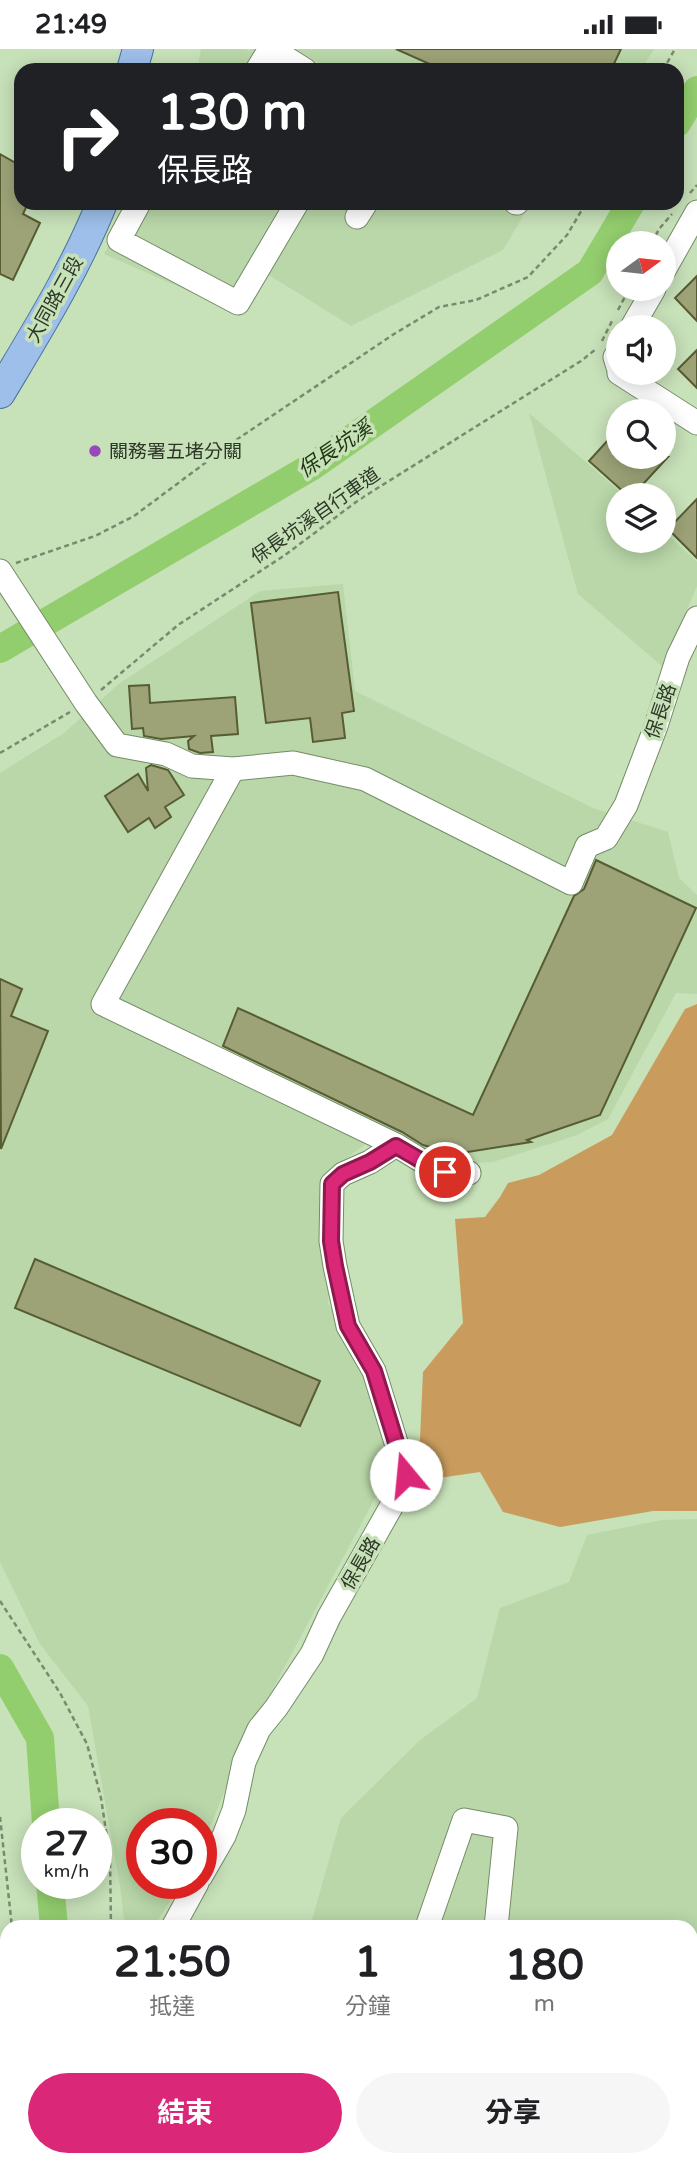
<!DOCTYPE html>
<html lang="zh-TW">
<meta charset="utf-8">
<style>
body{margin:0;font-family:"Varela Round","Noto Sans TC",sans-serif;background:#f6f6f6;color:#202124;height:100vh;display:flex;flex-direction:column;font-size:26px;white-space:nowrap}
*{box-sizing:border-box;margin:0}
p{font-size:23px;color:#757577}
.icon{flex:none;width:38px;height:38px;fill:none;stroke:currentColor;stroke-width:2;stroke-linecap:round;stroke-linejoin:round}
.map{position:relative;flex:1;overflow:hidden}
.sheet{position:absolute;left:0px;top:1871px;width:698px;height:247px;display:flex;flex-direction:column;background:#fff;border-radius:21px 21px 0 0;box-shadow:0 4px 18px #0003}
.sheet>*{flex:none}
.hud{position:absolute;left:14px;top:14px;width:670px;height:147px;border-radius:21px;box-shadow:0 4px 18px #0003;background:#202124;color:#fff;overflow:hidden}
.needle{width:46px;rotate:75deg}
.tools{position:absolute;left:606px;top:182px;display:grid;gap:14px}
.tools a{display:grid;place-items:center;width:70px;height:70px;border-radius:50%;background:#fff;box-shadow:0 4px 18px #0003;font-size:35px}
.speed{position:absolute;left:21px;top:1759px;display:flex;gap:14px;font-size:35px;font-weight:700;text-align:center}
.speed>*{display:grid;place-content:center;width:91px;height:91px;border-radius:50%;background:#fff;box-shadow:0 4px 18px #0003;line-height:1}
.speed small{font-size:18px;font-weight:400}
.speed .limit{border:10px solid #d22;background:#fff;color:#111}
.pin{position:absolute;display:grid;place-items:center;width:60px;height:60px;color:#fff;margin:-30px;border:4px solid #fff;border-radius:50%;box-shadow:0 2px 7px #0007}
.me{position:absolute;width:77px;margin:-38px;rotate:343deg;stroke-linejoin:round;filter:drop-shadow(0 0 5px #0008)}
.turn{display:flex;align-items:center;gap:24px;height:147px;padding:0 28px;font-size:32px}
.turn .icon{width:91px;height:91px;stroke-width:2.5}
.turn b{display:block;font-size:49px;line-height:60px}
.eta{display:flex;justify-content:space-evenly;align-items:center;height:119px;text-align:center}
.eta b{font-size:42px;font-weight:700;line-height:49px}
.action{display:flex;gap:14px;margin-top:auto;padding:14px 28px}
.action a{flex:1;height:80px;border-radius:42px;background:#db2777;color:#fff;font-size:28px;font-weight:700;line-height:80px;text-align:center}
.action a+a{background:#f6f6f6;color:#202124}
.status{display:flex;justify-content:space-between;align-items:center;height:49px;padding:0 35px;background:#fff;direction:ltr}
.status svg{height:19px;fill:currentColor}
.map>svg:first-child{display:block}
</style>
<div class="status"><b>21:49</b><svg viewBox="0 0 49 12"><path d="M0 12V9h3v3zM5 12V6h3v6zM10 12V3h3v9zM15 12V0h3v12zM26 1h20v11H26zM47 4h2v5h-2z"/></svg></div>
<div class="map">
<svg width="697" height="2116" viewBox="0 0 697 2116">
<rect width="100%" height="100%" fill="#c7e1b9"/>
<path fill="#b9d7a9" d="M201 0H246L249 2 251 0H289L322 21H197Z
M296 0H654L641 21H330Z
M132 154H531L503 201 351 277 269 226 243 266 104 205Z
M529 364 624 446H618V492H663V481L697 513V537L663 618 578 545Z
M343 535 355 642 593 759 668 783 679 829 697 846V945L676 944 608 1070 577 1086 493 1113 450 1115 373 1089 325 1126 323 1157 330 1218 328 1254 366 1320 397 1408 246 1690 201 1800V1774H142V1834H181L154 1878H125L120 1837 88 1657 40 1595 0 1513V724L64 684 120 634 260 542Z
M697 1470V2116H367L369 2110H691V1878H310L341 1769 419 1692 477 1649 500 1559 569 1533 587 1486 662 1471Z"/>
<path fill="#c99c5d" d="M697 955V1462H653L560 1478 503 1463 480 1423 439 1429 419 1412 423 1323 463 1274 455 1170 485 1168 500 1148 508 1134 539 1126 612 1086 685 960Z"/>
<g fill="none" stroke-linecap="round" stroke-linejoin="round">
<path stroke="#93ce6e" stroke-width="28" d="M677 74 697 41
M0 600 311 418 590 223 631 154
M0 1619 40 1689 46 1774
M50 1834 54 1878
M17 2116 18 2110"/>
</g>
<path fill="#9da377" stroke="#575c33" stroke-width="2" d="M396 0H621L611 21H443Z
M0 105 21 117V154H28L23 165 40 174 13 231 0 225Z
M697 227V272L675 249Z
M697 301V339L678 320Z
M618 380V408H668L633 446H627L589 412Z
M697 450V509L668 480Z
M338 543 354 662 342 664 345 689 313 693 310 669 266 674 251 554Z
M149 636 150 654 235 648 238 685 211 687 213 703 200 704 189 700 188 692 194 687 161 690 144 687 143 679 132 680 129 637Z
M151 716 168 721 184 746 165 758 171 768 155 779 149 769 128 783 105 747 138 725 148 742 146 719Z
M596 811 696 859 600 1066 527 1091 531 1093 455 1105 423 1096 402 1083 223 997 238 959 473 1066 574 847 584 840Z
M0 930 22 940 11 967 48 982 1 1100Z
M35 1210 320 1332 300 1377 15 1259Z"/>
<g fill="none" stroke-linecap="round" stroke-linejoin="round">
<g stroke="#758c67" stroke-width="25">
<path id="minor" d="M272 0 305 21
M257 21 270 0
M139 154 119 191 238 254 297 154
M516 154H517
M357 168 366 154
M663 223 697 163
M632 278 654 240
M618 304 615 308 618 318
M619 324 697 374
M0 522 86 654 117 696 166 705 192 717 233 720 293 714 365 730 571 834 587 797 606 789 626 756 656 677 678 608 697 569
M233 720 103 955 396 1096 427 1115 445 1123 469 1124
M201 1827 224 1787 234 1761 244 1713 259 1680 276 1659 312 1605 329 1568 400 1442 406 1426 374 1322 348 1277 335 1217 331 1192 332 1135 343 1125 370 1113 396 1096
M173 1878 197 1834
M427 1878 464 1771 506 1779 496 1878
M691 2102 696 2087
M87 2116 92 2110
M313 2116 315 2110"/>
</g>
<g stroke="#4c749d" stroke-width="32">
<path id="major" d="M132 21 138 0
M0 344C37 282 75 221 102 154"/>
</g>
<path stroke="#788a6f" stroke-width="2.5" stroke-dasharray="5 3.5" stroke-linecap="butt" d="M663 21 675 0
M690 144 697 136
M652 194 659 180 672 165
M618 261 629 240
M602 292 613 270
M16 514 95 487 134 467 236 391 394 285 439 258 476 251 528 228 567 186 586 154
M101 641 178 576 285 506 360 450 581 312 596 300
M0 704 70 663
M0 1552 60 1644 87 1695 101 1749 110 1808 111 1878
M0 1768 12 1878
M0 2076 7 2037"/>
<use href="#minor" stroke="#fff" stroke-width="23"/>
<use href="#major" stroke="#9dbfea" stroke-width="30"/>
</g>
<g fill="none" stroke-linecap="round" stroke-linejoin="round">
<g stroke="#8e194d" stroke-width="18">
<path id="route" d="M406 1426 374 1322 348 1277 335 1217 331 1192 332 1135 343 1125 370 1113 396 1097 427 1115 445 1123"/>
</g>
<use href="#route" stroke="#db2777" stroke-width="12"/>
</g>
<circle fill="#9748b9" stroke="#c7e1b9" stroke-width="2.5" cx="95" cy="402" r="7"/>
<g text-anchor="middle" stroke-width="7" stroke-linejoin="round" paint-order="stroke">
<g font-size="19" fill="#2d3727" stroke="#c7e1b9">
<text transform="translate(54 250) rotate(-61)" y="7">大同路三段</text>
<text transform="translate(315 466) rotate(-35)" y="7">保長坑溪自行車道</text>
<text transform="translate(660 662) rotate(-71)" y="7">保長路</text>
<text transform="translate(360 1514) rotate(-60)" y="7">保長路</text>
</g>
<g font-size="19" fill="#2d3727" stroke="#c7e1b9" text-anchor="start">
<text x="109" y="409">關務署五堵分關</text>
</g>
<g font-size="21" font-style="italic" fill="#1e340e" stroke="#c7e1b9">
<text transform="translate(335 400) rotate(-34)" y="7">保長坑溪</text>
</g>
</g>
</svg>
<div class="tools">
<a><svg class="needle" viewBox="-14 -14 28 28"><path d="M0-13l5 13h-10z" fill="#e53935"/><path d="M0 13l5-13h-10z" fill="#757577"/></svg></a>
<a><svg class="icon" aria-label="sound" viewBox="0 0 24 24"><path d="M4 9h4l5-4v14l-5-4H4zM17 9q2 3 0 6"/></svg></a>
<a><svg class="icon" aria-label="search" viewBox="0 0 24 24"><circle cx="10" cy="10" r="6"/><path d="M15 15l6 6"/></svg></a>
<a><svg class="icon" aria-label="layers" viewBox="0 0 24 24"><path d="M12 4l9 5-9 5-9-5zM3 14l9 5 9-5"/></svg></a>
</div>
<div class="speed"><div>27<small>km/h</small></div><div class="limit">30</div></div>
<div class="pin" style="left:445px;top:1123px;background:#d93025"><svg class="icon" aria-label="arrive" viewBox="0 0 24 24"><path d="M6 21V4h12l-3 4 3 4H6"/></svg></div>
<svg class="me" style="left:406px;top:1426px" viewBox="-20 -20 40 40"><circle r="19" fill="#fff"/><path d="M0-13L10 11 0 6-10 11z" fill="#db2777"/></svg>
<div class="hud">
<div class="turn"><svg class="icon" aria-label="right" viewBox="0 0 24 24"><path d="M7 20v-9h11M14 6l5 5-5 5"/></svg><div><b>130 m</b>保長路</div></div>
</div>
<section class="sheet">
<div class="eta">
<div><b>21:50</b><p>抵達</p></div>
<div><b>1</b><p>分鐘</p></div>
<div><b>180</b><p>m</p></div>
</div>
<div class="action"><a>結束</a><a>分享</a></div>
</section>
</div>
